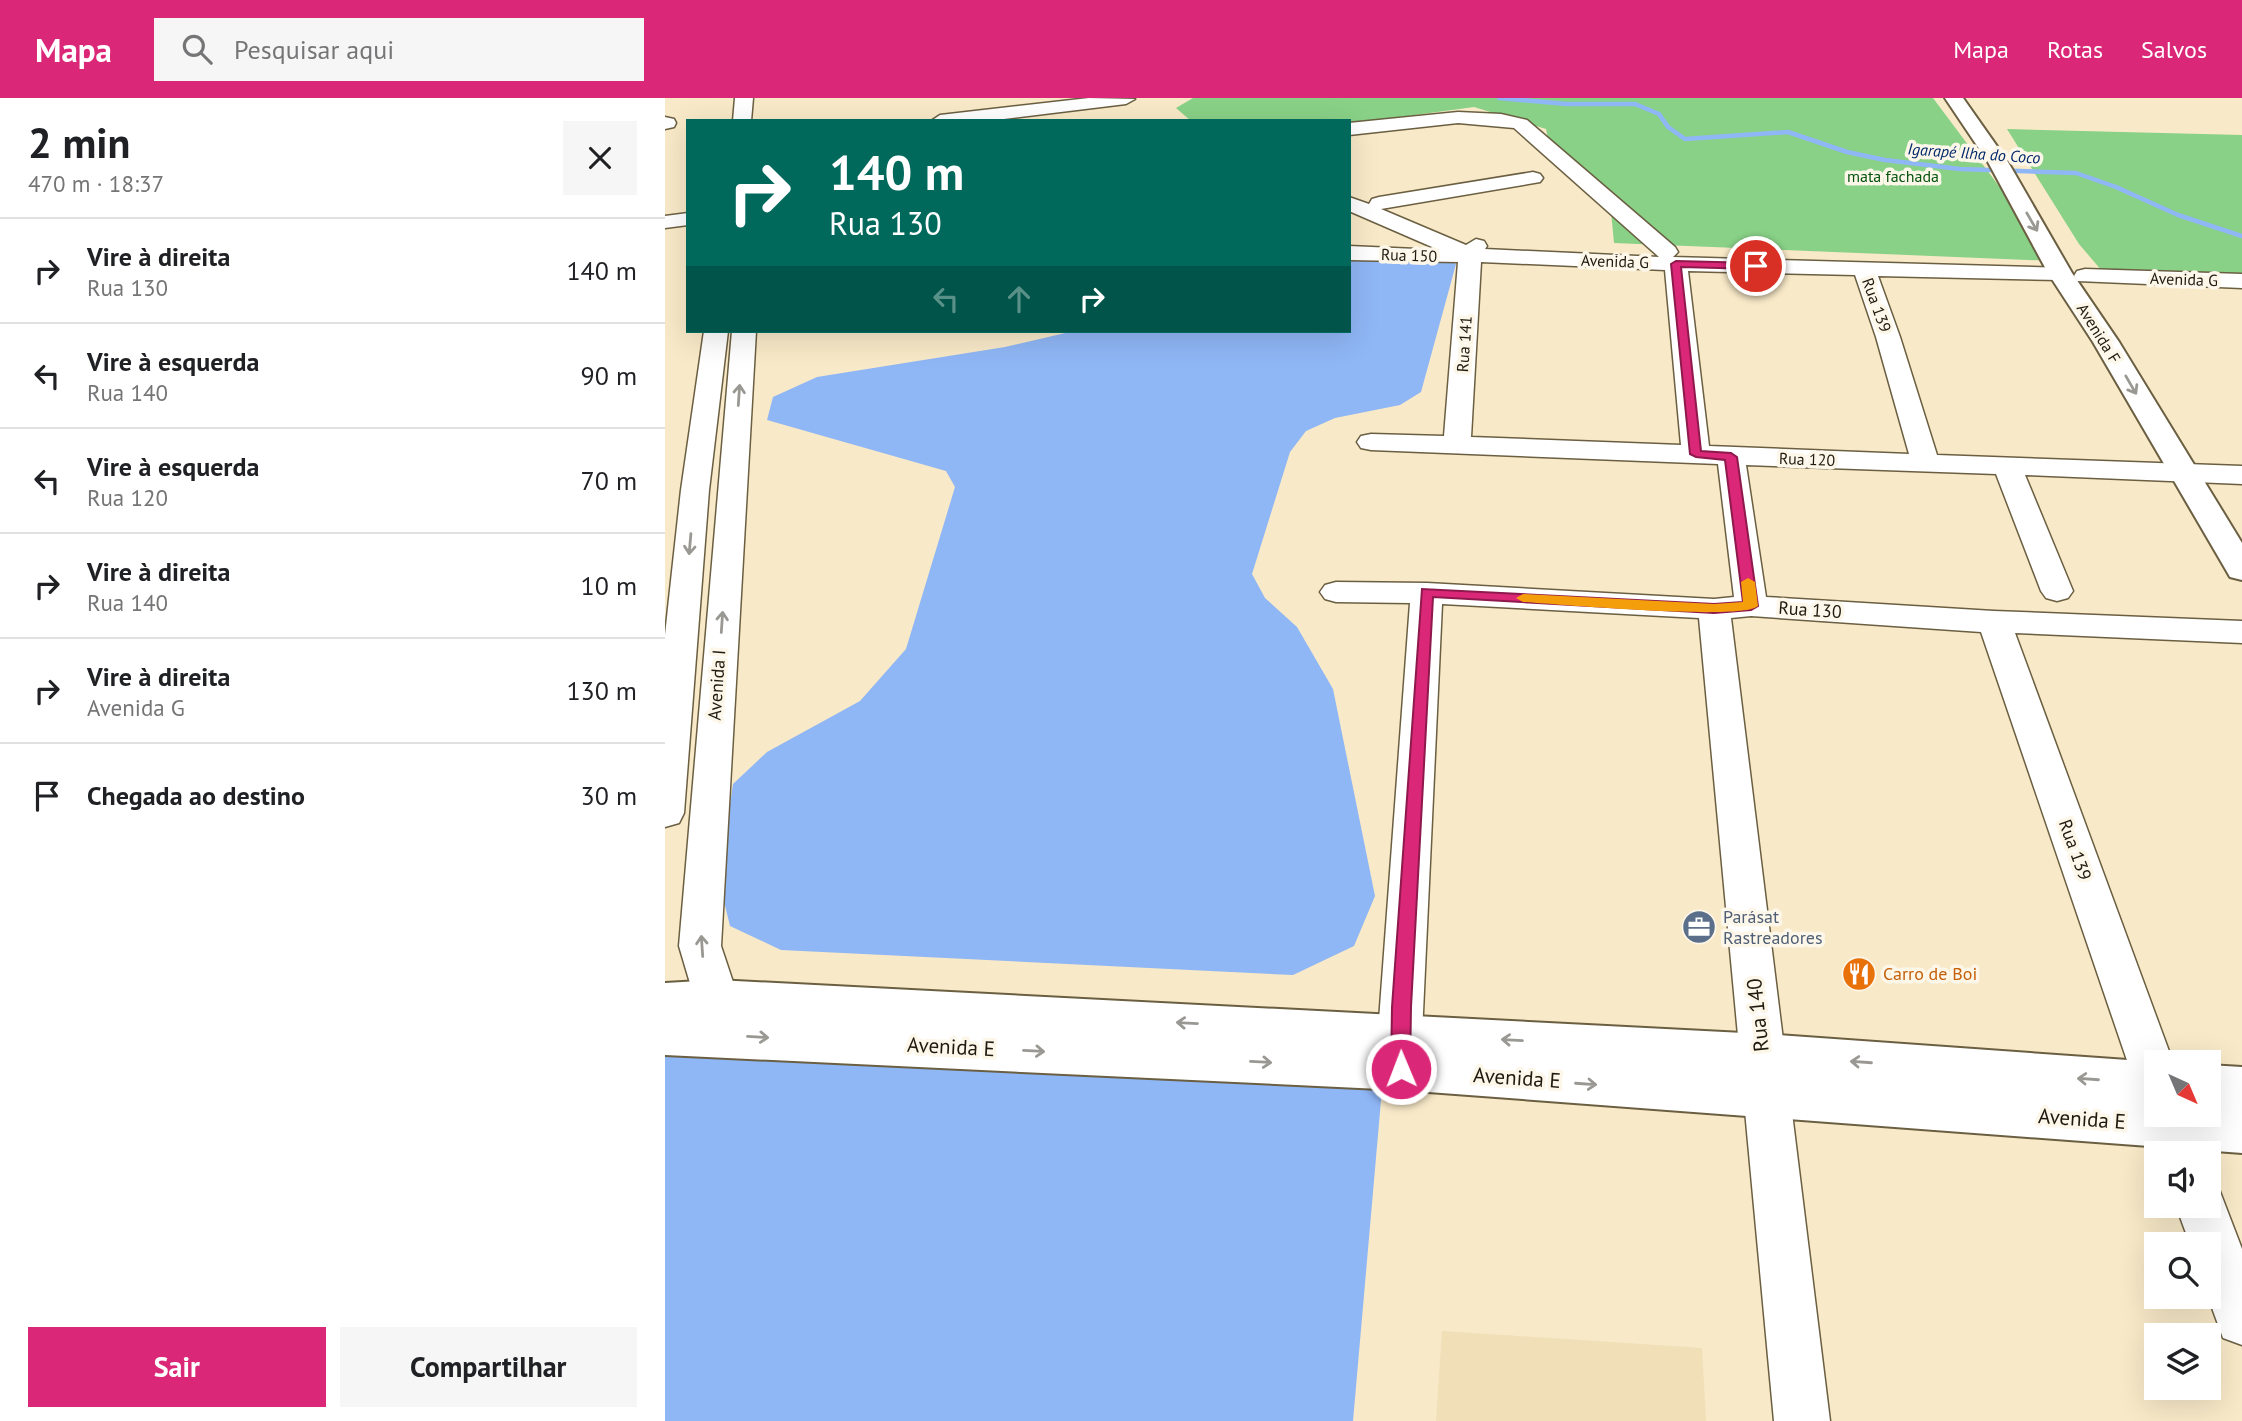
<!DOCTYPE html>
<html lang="pt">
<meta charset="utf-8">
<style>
body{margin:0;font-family:"PT Sans",sans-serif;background:#f6f6f6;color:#202124;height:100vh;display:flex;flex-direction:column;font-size:26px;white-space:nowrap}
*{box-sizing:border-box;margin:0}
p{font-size:23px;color:#757577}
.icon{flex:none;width:38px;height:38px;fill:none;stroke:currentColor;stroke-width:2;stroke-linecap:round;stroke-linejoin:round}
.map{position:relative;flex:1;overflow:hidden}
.panel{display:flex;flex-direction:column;background:#fff;width:665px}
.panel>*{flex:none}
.hud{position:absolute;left:21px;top:21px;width:665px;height:214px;border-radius:0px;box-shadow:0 7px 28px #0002;background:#00695c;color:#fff;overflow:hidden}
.needle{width:46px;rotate:136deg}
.tools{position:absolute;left:1479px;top:952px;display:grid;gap:14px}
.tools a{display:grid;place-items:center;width:77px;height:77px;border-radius:0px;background:#fff;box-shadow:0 7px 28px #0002;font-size:35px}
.pin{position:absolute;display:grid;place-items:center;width:60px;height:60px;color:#fff;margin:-30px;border:4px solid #fff;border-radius:50%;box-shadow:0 2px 7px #0007}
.me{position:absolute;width:77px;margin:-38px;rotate:359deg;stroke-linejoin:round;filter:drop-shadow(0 0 5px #0008)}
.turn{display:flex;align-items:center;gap:24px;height:147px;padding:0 28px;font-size:32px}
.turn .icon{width:91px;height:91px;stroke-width:2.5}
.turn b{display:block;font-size:49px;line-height:60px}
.lanes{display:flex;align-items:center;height:66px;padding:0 28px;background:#0003;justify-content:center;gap:35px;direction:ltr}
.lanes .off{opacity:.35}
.round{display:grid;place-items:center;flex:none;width:74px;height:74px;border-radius:0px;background:#f6f6f6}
.overview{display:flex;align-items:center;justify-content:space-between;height:119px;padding:0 28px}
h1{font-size:42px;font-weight:600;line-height:52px}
.action{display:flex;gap:14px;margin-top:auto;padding:14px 28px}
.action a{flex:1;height:80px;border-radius:0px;background:#db2777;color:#fff;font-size:28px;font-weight:600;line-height:80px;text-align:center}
.action a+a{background:#f6f6f6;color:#202124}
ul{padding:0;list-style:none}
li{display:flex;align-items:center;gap:21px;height:105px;padding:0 28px;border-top:2px solid #e0e0e0}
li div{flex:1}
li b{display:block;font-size:26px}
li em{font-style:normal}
header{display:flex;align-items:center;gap:42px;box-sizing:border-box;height:98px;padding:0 35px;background:#db2777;color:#fff}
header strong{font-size:33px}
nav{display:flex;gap:38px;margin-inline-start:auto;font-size:24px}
.search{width:490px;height:63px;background:#f6f6f6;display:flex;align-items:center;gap:18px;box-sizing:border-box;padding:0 24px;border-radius:0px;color:#757577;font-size:26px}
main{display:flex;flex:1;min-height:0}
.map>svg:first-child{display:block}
</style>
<header>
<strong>Mapa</strong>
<div class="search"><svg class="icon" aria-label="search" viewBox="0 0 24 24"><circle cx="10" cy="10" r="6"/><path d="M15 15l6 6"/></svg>Pesquisar aqui</div>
<nav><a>Mapa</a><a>Rotas</a><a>Salvos</a></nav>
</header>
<main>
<section class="panel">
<div class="overview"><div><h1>2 min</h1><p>470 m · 18:37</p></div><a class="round"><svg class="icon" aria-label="close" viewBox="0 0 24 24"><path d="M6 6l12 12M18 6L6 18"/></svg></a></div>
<ul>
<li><svg class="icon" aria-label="right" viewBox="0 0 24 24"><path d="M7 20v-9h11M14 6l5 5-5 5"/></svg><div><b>Vire à direita</b><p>Rua 130</p></div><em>140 m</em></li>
<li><svg class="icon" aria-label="left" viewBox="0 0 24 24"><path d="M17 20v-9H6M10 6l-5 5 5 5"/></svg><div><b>Vire à esquerda</b><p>Rua 140</p></div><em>90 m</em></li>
<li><svg class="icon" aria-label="left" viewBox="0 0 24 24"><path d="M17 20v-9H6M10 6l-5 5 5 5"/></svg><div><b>Vire à esquerda</b><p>Rua 120</p></div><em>70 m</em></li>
<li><svg class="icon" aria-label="right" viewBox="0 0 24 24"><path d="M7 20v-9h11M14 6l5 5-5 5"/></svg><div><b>Vire à direita</b><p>Rua 140</p></div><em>10 m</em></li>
<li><svg class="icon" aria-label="right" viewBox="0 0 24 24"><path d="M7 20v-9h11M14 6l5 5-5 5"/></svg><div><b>Vire à direita</b><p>Avenida G</p></div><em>130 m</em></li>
<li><svg class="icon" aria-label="arrive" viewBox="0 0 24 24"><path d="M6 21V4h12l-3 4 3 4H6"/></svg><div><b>Chegada ao destino</b></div><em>30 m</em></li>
</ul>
<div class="action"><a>Sair</a><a>Compartilhar</a></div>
</section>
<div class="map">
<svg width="1577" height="1323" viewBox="0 0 1577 1323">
<rect width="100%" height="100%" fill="#f8e9c8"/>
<path fill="#f0dfb7" d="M777 1233 1037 1250 1041 1323H771Z"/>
<path fill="#89d187" d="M528 0H1268L1390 163 949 145 944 92 887 60 881 31 809 9 684 26V23H526L511 10Z
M1342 31 1577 37V180L1437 173 1414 146Z"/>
<path fill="#8fb6f5" d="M684 158 785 162 791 166 756 294 735 307 670 320 641 333 625 354 587 476 600 500 632 529 668 591 710 798 689 848 628 877 116 852 65 828 54 783 68 686 102 654 195 603 241 551 290 389 281 373 102 322 108 299 152 279 340 249 409 233H684Z
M0 950 717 991 688 1323H0Z"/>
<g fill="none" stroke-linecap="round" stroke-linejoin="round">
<path stroke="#8fb6f5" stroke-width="4.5" d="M834 0 902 6H970L994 16 1003 29 1020 41 1123 34 1182 54 1220 62 1295 71 1411 75 1451 89 1513 117 1577 138"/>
<g stroke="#6b5f42" stroke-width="3">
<path id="minor" d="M70 0H88L86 23H68Z
M424 0 470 1 461 6 323 23H266L275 17Z
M793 14 836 16 862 22 1010 149 1013 154 1008 159 1403 170 1406 175 1403 180 1395 182 1213 178 1235 239 1272 357 1577 368V386L1360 377 1408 493 1403 500 1392 503 1381 500 1376 493 1331 376 1081 367 1101 499 1329 513 1577 523V545L1350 535 1508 964H1491V1017H1527L1542 1055H1494L1481 1017 1487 1002 1491 1000 1475 995 1468 980 1316 534 1086 518 1066 520 1165 1323H1109L1034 520 777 506 757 936 759 969 752 983 736 989 720 983 713 969V936L745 505 671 504 660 501 655 494 660 487 671 484 762 485 1049 501 1069 499 1053 366 706 352 696 350 692 344 696 338 706 336 779 338 793 164 684 162V148L774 152 684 113V99L704 106 707 101 714 99 868 74 875 76 878 80 875 84 716 111 801 147 811 141 819 143 822 148 820 151 994 159 849 30 793 25 684 37V25ZM816 164 1000 172 1016 347 806 339ZM1023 173 1190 177 1211 239 1244 356 1044 348Z
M0 19 9 21 11 25 9 29 0 31Z
M23 115V127L0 130V118Z
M1420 171 1577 176V190L1412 183 1409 178 1412 173Z
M39 233H63L44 392 19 715 14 725 0 729V537L16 392Z
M67 233H91L56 848 74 902 59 943 43 948 27 943 21 929 30 902 14 848Z
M1544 1087 1554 1091 1577 1151V1247L1558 1240 1543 1199 1544 1146H1525L1511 1108H1544Z"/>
</g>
<g stroke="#6b5f42" stroke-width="4">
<path id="major" d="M1280 0H1298L1343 64 1407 175 1454 244 1577 445V482L1565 479 1561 472 1428 244 1383 175 1323 64Z
M52 882 1098 936 1491 964V1017H1544V967L1577 969V1055L736 992 0 957V885Z"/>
</g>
<use href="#minor" fill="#fff" fill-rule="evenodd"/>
<use href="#major" fill="#fff" fill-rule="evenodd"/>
</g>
<defs><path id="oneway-shaft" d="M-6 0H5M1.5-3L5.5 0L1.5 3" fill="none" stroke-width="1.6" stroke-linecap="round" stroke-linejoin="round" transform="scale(1.75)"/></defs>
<g stroke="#9a9893">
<use href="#oneway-shaft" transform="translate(1367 124) rotate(60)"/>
<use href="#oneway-shaft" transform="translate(1466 287) rotate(60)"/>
<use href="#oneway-shaft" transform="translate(74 297) rotate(-86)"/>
<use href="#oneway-shaft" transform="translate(25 446) rotate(95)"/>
<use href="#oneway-shaft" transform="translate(57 524) rotate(-86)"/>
<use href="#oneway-shaft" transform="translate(37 848) rotate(-94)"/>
<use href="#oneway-shaft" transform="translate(522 925) rotate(-177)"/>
<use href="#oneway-shaft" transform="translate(93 939) rotate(3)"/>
<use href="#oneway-shaft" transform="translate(847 942) rotate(-177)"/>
<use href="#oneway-shaft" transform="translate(369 953) rotate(3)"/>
<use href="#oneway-shaft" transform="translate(596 964) rotate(3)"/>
<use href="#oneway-shaft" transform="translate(1196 964) rotate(-176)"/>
<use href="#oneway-shaft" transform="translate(1423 981) rotate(-176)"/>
<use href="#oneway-shaft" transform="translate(921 986) rotate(4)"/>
</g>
<path fill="#db2777" stroke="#8e194d" stroke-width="2" d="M1011 163 1091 165 1096 168 1091 171 1016 169 1036 353 1066 355 1072 359 1093 508 1086 512 1049 515 768 499 746 909 745 971 743 978 736 980 729 978 726 971 727 909 757 491 1049 506 1078 504 1060 362 1031 359 1025 356 1006 166Z"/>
<path fill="#f59e0b" d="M1083 480 1090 484 1093 508C1077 523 892 506 858 504L851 500 858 496 1049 506 1078 504 1076 484Z"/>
<defs>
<g id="office-disc" transform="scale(1.75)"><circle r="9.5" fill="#5c6f8a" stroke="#fdf7ea"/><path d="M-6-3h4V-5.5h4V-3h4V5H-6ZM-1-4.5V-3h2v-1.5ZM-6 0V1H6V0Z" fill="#fff"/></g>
<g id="restaurant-disc" transform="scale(1.75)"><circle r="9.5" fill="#e8710a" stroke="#fdf7ea"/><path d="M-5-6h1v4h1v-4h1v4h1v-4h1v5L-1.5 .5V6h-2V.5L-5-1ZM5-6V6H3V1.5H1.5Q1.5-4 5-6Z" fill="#fff"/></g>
</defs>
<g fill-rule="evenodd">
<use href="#office-disc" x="1034" y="829"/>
<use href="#restaurant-disc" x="1194" y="876"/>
</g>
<g text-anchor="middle" stroke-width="7" stroke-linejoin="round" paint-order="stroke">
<g font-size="16" font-style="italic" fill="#00286a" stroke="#fdf7ea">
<text transform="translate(1309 55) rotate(4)" y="6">Igarapé Ilha do Coco</text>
</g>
<g font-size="16" fill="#04540d" stroke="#fdf7ea">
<text x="1228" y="84">mata fachada</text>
</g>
<g font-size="16" fill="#1f1a0e" stroke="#fdf7ea">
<text transform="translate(744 157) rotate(2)" y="6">Rua 150</text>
<text transform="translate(950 163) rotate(2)" y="6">Avenida G</text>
<text transform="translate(1519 181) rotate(2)" y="6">Avenida G</text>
<text transform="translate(1212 207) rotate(70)" y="6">Rua 139</text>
<text transform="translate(1434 235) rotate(58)" y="6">Avenida F</text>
<text transform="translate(799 246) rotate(-86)" y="6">Rua 141</text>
<text transform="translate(1142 361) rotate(2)" y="6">Rua 120</text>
</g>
<g font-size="18" fill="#1f1a0e" stroke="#fdf7ea">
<text transform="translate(1145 512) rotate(4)" y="6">Rua 130</text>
<text transform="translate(52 587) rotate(-86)" y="6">Avenida I</text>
<text transform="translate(1410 752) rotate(70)" y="6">Rua 139</text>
</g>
<g font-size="18" fill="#4e5e75" stroke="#fdf7ea" text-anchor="start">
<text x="1058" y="825">Parásat<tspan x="1058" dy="21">Rastreadores</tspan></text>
</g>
<g font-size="18" fill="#c56008" stroke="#fdf7ea" text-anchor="start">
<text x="1218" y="882">Carro de Boi</text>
</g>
<g font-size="21" fill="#1f1a0e" stroke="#fdf7ea">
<text transform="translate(1093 917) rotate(-96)" y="7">Rua 140</text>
<text transform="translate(286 949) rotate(3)" y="7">Avenida E</text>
<text transform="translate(852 980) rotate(4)" y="7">Avenida E</text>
<text transform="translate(1417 1021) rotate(4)" y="7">Avenida E</text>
</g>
</g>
</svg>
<div class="tools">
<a><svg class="needle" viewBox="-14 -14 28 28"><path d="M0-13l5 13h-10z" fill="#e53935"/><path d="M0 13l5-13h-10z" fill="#757577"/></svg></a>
<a><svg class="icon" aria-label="sound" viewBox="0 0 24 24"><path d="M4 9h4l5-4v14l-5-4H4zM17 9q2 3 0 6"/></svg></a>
<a><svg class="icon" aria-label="search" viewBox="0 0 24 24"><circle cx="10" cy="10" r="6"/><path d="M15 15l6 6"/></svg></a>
<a><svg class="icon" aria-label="layers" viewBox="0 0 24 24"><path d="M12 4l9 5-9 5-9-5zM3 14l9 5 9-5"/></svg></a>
</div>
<div class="pin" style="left:1091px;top:168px;background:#d93025"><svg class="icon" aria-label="arrive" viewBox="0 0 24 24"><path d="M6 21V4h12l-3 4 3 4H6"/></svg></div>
<svg class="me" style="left:736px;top:971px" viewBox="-20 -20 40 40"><circle r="17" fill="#db2777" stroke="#fff" stroke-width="3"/><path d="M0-11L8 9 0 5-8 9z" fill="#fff"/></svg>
<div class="hud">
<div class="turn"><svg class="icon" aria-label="right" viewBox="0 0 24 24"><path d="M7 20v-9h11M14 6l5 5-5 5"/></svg><div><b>140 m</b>Rua 130</div></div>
<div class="lanes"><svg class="icon off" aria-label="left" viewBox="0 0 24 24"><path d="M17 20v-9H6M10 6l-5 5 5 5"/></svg><svg class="icon off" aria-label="ahead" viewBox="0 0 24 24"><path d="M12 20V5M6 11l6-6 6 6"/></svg><svg class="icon" aria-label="right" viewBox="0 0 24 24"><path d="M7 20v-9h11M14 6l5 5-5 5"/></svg></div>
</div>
</div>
</main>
